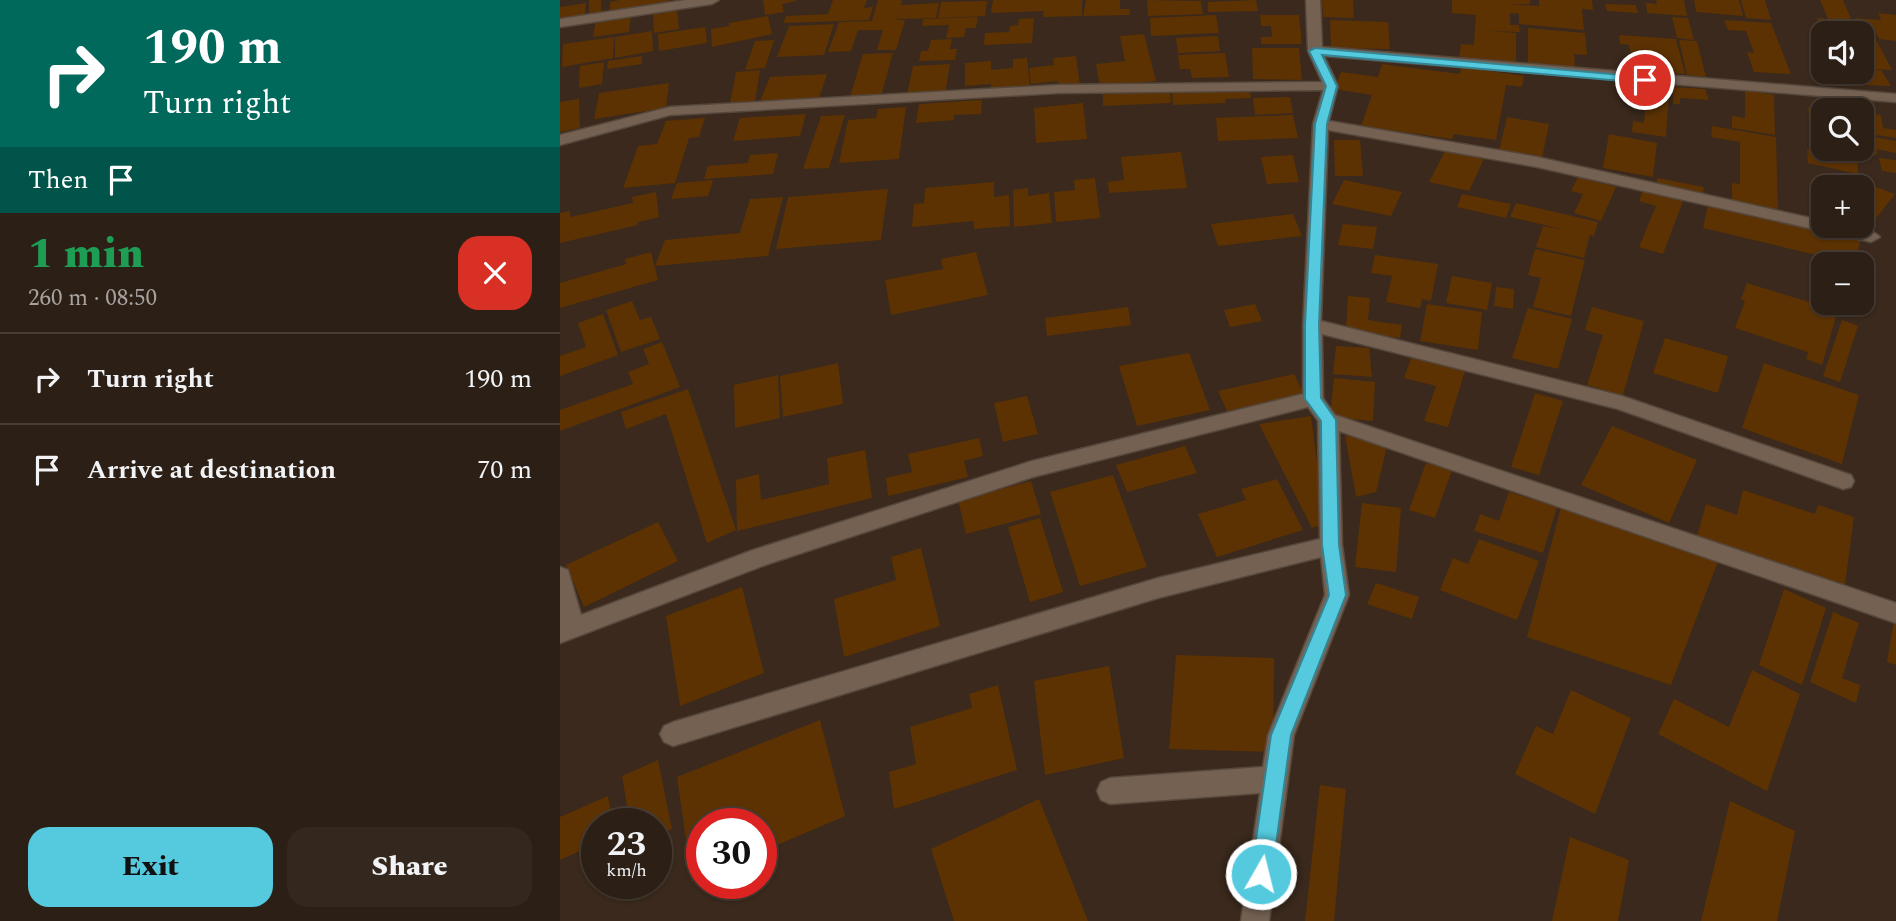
<!DOCTYPE html>
<meta charset="utf-8">
<style>
body{margin:0;font-family:Spectral,serif;background:#34271e;color:#f1f3f6;height:100vh;display:flex;flex-direction:column;font-size:26px;white-space:nowrap}
*{box-sizing:border-box;margin:0}
p{font-size:23px;color:#a6a2a0}
.icon{flex:none;width:38px;height:38px;fill:none;stroke:currentColor;stroke-width:2;stroke-linecap:round;stroke-linejoin:round}
.map{position:relative;flex:1;overflow:hidden}
.drawer{display:flex;flex-direction:column;background:#2c1f15;width:560px}
.drawer>*{flex:none}
.top-card{background:#00695c;color:#fff;overflow:hidden}
.buttons{position:absolute;left:1251px;top:21px;display:grid;gap:14px}
.buttons a{display:grid;place-items:center;width:63px;height:63px;border-radius:14px;background:#2c1f15;box-shadow:0 2px 5px #0004,0 0 0 2px #483d34;font-size:35px}
.speed{position:absolute;left:21px;top:808px;display:flex;gap:14px;font-size:35px;font-weight:700;text-align:center}
.speed>*{display:grid;place-content:center;width:91px;height:91px;border-radius:50%;background:#2c1f15;box-shadow:0 2px 5px #0004,0 0 0 2px #483d34;line-height:1}
.speed small{font-size:18px;font-weight:400}
.speed .limit{border:10px solid #d22;background:#fff;color:#111}
.pin{position:absolute;display:grid;place-items:center;width:60px;height:60px;color:#fff;margin:-30px;border:4px solid #fff;border-radius:50%;box-shadow:0 2px 7px #0007}
.me{position:absolute;width:77px;margin:-38px;rotate:8deg;stroke-linejoin:round;filter:drop-shadow(0 0 5px #0008)}
.turn{display:flex;align-items:center;gap:24px;height:147px;padding:0 28px;font-size:32px}
.turn .icon{width:91px;height:91px;stroke-width:2.5}
.turn b{display:block;font-size:49px;line-height:60px}
.then{display:flex;align-items:center;height:66px;padding:0 28px;background:#0003;gap:14px;font-size:26px}
.round{display:grid;place-items:center;flex:none;width:74px;height:74px;border-radius:21px;background:#34271e}
.headline{display:flex;align-items:center;justify-content:space-between;height:119px;padding:0 28px}
h1{font-size:42px;font-weight:800;line-height:52px;color:#1e9e55}
.button{display:flex;gap:14px;margin-top:auto;padding:14px 28px}
.button a{flex:1;height:80px;border-radius:21px;background:#55cadf;color:#111;font-size:28px;font-weight:800;line-height:80px;text-align:center}
.button a+a{background:#34271e;color:#f1f3f6}
ul{padding:0;list-style:none}
li{display:flex;align-items:center;gap:21px;height:91px;padding:0 28px;border-top:2px solid #483d34}
li div{flex:1}
li b{display:block;font-size:26px}
li em{font-style:normal}
main{display:flex;flex:1;min-height:0}
.map>svg:first-child{display:block}
</style>
<main>
<section class="drawer">
<div class="top-card">
<div class="turn"><svg class="icon" aria-label="right" viewBox="0 0 24 24"><path d="M7 20v-9h11M14 6l5 5-5 5"/></svg><div><b>190 m</b>Turn right</div></div>
<div class="then">Then<svg class="icon" aria-label="arrive" viewBox="0 0 24 24"><path d="M6 21V4h12l-3 4 3 4H6"/></svg></div>
</div>
<div class="headline"><div><h1>1 min</h1><p>260 m · 08:50</p></div><a class="round" style="background:#d93025;color:#fff"><svg class="icon" aria-label="close" viewBox="0 0 24 24"><path d="M6 6l12 12M18 6L6 18"/></svg></a></div>
<ul>
<li><svg class="icon" aria-label="right" viewBox="0 0 24 24"><path d="M7 20v-9h11M14 6l5 5-5 5"/></svg><div><b>Turn right</b></div><em>190 m</em></li>
<li><svg class="icon" aria-label="arrive" viewBox="0 0 24 24"><path d="M6 21V4h12l-3 4 3 4H6"/></svg><div><b>Arrive at destination</b></div><em>70 m</em></li>
</ul>
<div class="button"><a>Exit</a><a>Share</a></div>
</section>
<div class="map">
<svg width="1336" height="921" viewBox="0 0 1336 921">
<rect width="100%" height="100%" fill="#3a291c"/>
<path fill="#5c3203" d="M29 0H41V14L29 16Z
M60 0H109L110 3 50 13V2Z
M203 0H235L236 1 222 4 224 12 205 15Z
M273 0H307L304 8 313 7 309 20 223 23 226 16 268 14Z
M318 0H342L341 5 379 3 376 18 338 19 339 11 337 20H345L336 50H317L323 30H298L291 51 268 52 279 22 312 21Z
M433 0H522V16L483 17 484 11 431 13Z
M526 0H560V9H570L569 15 523 16Z
M587 0 641 1 643 14 588 16Z
M696 0 698 11 648 12V2Z
M762 0H793L794 18 763 17Z
M892 0H970V4H949L979 6V0H1032L1033 10 1022 9 1024 30 959 24V14L950 13V25H959L960 32 928 31 956 33V65L899 60 901 44 914 45 916 15 892 13Z
M1096 0H1124L1127 16 1087 13 1086 3 1097 4Z
M1134 0H1179L1183 16 1136 12Z
M1181 0H1205L1211 20 1186 18Z
M1260 0H1283L1295 28 1260 25 1257 18 1268 19Z
M427 1 425 16 378 18 381 2Z
M26 3 25 16 0 19V7Z
M1045 4 1076 5 1078 13 1047 11Z
M117 9 119 29 94 33 93 13Z
M1318 13 1336 15V41L1319 39 1314 28 1299 27 1295 18 1321 20Z
M71 15 69 32 33 37 36 20Z
M656 15 659 33 591 36 590 18Z
M700 15H739L742 44H701V37H712L711 26H701Z
M208 16 212 34 152 47 151 29 169 26V23Z
M418 17 416 28H406L404 37 386 38 389 25 362 26 363 19Z
M1112 17 1128 18 1134 40 1117 38Z
M474 18 472 43 424 45 425 33 449 32 450 26 458 25 459 19Z
M770 20 828 22 830 49 771 48Z
M1164 20 1211 23 1231 74 1194 72 1187 52 1194 53 1186 31 1168 30Z
M274 24 264 55 217 57 229 26Z
M145 27 147 43 99 51 98 34Z
M968 28 1025 33 1027 55 1014 54 1015 67 968 63Z
M92 31 93 51 55 58V37Z
M1294 31 1312 32 1332 70 1314 69 1302 46V33H1295Z
M584 34 596 81 540 86 536 64 565 61 560 36Z
M1059 35 1116 39 1125 74 1110 73 1108 69 1073 66 1069 45 1060 44Z
M658 36 660 51 618 53 616 38Z
M54 37 53 58 2 67 3 44Z
M392 39 390 49H397L395 60 359 61 361 51H368L371 40Z
M214 40 205 68 185 70 195 41Z
M1119 40 1137 41 1146 77 1127 75Z
M692 48H739L742 80 693 79Z
M333 53 321 96 290 97 303 54Z
M665 53 669 77 632 78 630 69H620L618 55Z
M82 56V64L47 69 48 61Z
M516 56 520 86 499 87 498 81 471 84 469 68 494 65 493 58Z
M467 58 470 88 431 91V84L405 86V63L431 61V70L453 68V59Z
M44 62 42 84 19 88 20 66Z
M390 64 385 94 347 95 353 66Z
M822 64 900 74 901 67 964 76 962 87 946 85 936 140 894 134 892 139 801 126 812 95 774 89 781 72 818 77Z
M200 70 195 101 170 103 176 72Z
M1302 70H1321L1331 86 1305 85 1298 72Z
M267 74 259 98 200 101 210 77Z
M109 83 106 108 34 119 39 93Z
M1113 87 1145 89 1149 100 1120 98V104H1113Z
M689 88 691 98 665 99V103L613 105 612 91Z
M1076 90 1109 95 1106 137 1072 132 1073 121 1084 123 1086 103 1075 101Z
M1185 90 1214 95 1215 135 1172 128V116L1185 118Z
M610 92 611 103 543 106V94Z
M1259 94 1291 98 1294 110 1262 107Z
M730 97 733 113 695 115 693 98Z
M19 99 20 128 0 132V102Z
M422 100 421 114 394 115V120L356 123 359 104Z
M523 103 527 139 476 143 474 108Z
M346 107 339 159 279 163 288 120 316 118 318 109Z
M1248 107 1264 109V118L1249 116Z
M1302 112 1321 115 1323 128 1336 130V138L1302 133Z
M246 114 240 136 173 141 180 118Z
M285 115 269 168 243 169 261 116Z
M733 115 738 138 658 141 656 118Z
M947 117 989 124 982 158 939 151Z
M145 118 139 137 129 138 115 183 63 188 78 146 97 144 106 121Z
M1152 126 1216 137 1218 212 1172 204V183L1180 184V142L1151 137Z
M1049 134 1097 143 1093 177 1043 168Z
M1302 135 1336 141V153L1317 149V155L1301 152Z
M774 140H800L803 176H775Z
M1247 149 1279 156V149H1297L1298 174 1248 163Z
M885 151 924 159 909 191 869 182Z
M621 152 627 188 549 193 548 182 564 180 561 157Z
M218 153 213 174 144 179 148 166 188 163 190 155Z
M733 155 739 182 707 184 701 157Z
M1319 158 1336 160V173L1322 171Z
M1282 174 1335 194 1310 226 1302 223V187H1270Z
M1018 177 1056 187 1041 221 1014 213 1023 194 1011 191Z
M535 178 540 218 496 222 494 192 515 190 514 180Z
M1097 178 1144 187 1142 197 1096 188Z
M153 180 148 196 111 199 117 183Z
M784 180 842 192 831 216 772 204Z
M434 182V197L449 195 450 226 414 229V221L352 227 354 204 364 203 365 188Z
M468 188V196L489 193 492 223 454 227 453 190Z
M328 189 321 240 216 249 228 197Z
M1083 190 1123 201 1103 254 1079 247 1096 206 1079 201Z
M96 192 99 217 78 222V225L0 243V213L10 211V217L73 203 72 197Z
M902 194 951 204 946 218 897 207Z
M223 197 208 256 95 266 105 240 180 233 190 199Z
M956 203 1038 222 1034 236 1030 235 1024 258 976 247 983 226 1006 230 950 217Z
M1148 205 1301 239 1294 264 1143 228Z
M733 214 742 236 658 246 651 224Z
M783 224 817 227 813 249 778 245Z
M975 249 1025 260 1011 316 973 307 981 278 968 275Z
M91 252 98 280 0 308V283L66 264 65 259Z
M416 252 428 295 331 315 325 280 383 269 381 259Z
M815 255 878 264 871 301 862 299 860 308 826 302 832 276 811 273Z
M892 276 932 283 927 310 886 303Z
M1187 283 1255 304 1258 292 1264 294V303H1280L1262 365 1246 359 1248 352 1175 328 1185 301 1181 299Z
M936 287 954 289 953 309 934 306Z
M788 296 810 298 808 320 842 325 840 338 786 330Z
M72 301 80 320 91 317 100 339 61 352 46 310Z
M695 304 702 321 670 327 664 310Z
M867 304 922 312 918 350 860 341Z
M568 307 571 325 487 336 485 318Z
M1032 307 1084 321 1063 395 1027 385 1043 335 1025 330Z
M968 308 1012 319 998 369 952 358Z
M43 314 58 355 0 376V356L26 347 18 323Z
M1282 320 1298 326 1280 382 1263 376Z
M1105 338 1168 356 1158 393 1093 373Z
M102 342 120 387 0 431V410L73 384 68 372 89 364 83 349Z
M776 346 809 348 812 377 773 374Z
M629 353 650 410 577 426 559 366Z
M851 358 905 371 888 427 864 421 876 386 844 378Z
M278 363 283 404 223 417 220 376Z
M1204 363 1299 395 1282 464 1182 428Z
M734 374 744 394 667 411 658 391Z
M218 375 220 418 175 428 174 385Z
M774 378 815 382 813 421 770 417Z
M128 389 176 530 147 543 106 414 66 429 61 412Z
M975 393 1003 401 979 475 951 467Z
M467 396 478 434 443 442 434 403Z
M751 416 765 524 752 528 699 424Z
M1052 426 1137 460 1109 523 1021 485Z
M785 435 827 446 816 492 796 497Z
M419 438 423 456 404 461 408 477 328 496 326 478 352 472 348 454Z
M625 446 637 473 567 492 556 465Z
M305 450 312 498 177 531 176 480 199 474 201 500 269 484 267 458Z
M866 463 892 470 875 518 849 510Z
M553 475 587 567 520 586 490 492Z
M717 479 743 530 657 557 638 514 686 500 681 489Z
M471 481 481 514 406 534 398 500Z
M1183 490 1255 514 1258 505 1294 517 1284 592 1136 540 1146 504 1177 515Z
M949 492 997 507 983 553 914 531 920 514 939 521Z
M802 503 841 508 836 572 795 567Z
M1001 507 1158 561 1111 685 967 637Z
M480 518 503 592 470 602 448 527Z
M98 522 118 561 24 607 6 565Z
M919 539 979 561 957 620 880 590 893 558 908 564Z
M361 548 380 626 284 657 274 599 336 580 331 557Z
M816 583 859 597 852 619 807 604Z
M182 587 204 673 120 706 106 616Z
M1224 589 1266 608 1242 685 1199 665Z
M1273 612 1299 623 1282 678 1300 685 1296 703 1250 682Z
M1335 615 1336 616V665L1327 662Z
M616 655 714 658 713 752 609 749Z
M549 666 564 758 485 775 474 681Z
M1192 670 1240 694 1207 791 1098 734 1114 699 1169 727Z
M438 685 457 770 334 809 329 772 356 764 350 727 412 708 409 694Z
M1011 690 1071 718 1035 814 955 774 976 726 993 734Z
M260 720 285 816 201 852V824H142V878L132 882 117 777Z
M98 760 112 829 96 835V824H70L62 776Z
M760 785 786 789 774 921H745Z
M48 796 53 824H37V843L0 860V817Z
M479 799 528 921H394L371 849Z
M1170 801 1235 831 1217 921H1141Z
M1010 837 1069 860 1058 921H992Z"/>
<g fill="none" stroke-linecap="round" stroke-linejoin="round">
<g stroke="#55473c" stroke-width="3">
<path id="minor" d="M126 0H159L152 4 0 27V19Z
M746 0H760L762 47 1336 94V102L764 56 778 86 769 121 977 157 1264 221V226C1280 226 1308 225 1320 237L1311 242 977 167 768 130 761 321 1062 396 1291 475 1294 481 1291 487 1283 489 1058 409 762 334 763 398 775 415 1336 603V623L779 431 782 545 789 595 734 735 709 921H681L700 793 550 804 541 800 537 791 541 782 550 778 703 767 708 735 765 595 761 557 598 598 113 746 104 742 100 734 104 726 113 722 598 578 760 539 758 421 748 407 473 477 208 564 0 643V567L8 570 21 615 193 550 472 461 743 394V325L753 124 763 90 498 93 110 115 0 145V135L110 107 498 85 762 82 748 51Z"/>
</g>
<use href="#minor" fill="#746152" fill-rule="evenodd"/>
</g>
<path fill="#55cadf" stroke="#378391" stroke-width="2" d="M755 48 1085 77 1090 80 1085 83 762 55 777 86 767 124 759 325 761 398 776 420 779 545 786 595 731 735 712 874 709 881 701 884 694 881 691 874 711 735 769 595 762 545 761 421 745 399V325L755 124 766 86 749 51Z"/>
</svg>
<div class="buttons">
<a><svg class="icon" aria-label="sound" viewBox="0 0 24 24"><path d="M4 9h4l5-4v14l-5-4H4zM17 9q2 3 0 6"/></svg></a>
<a><svg class="icon" aria-label="search" viewBox="0 0 24 24"><circle cx="10" cy="10" r="6"/><path d="M15 15l6 6"/></svg></a>
<a>+</a>
<a>−</a>
</div>
<div class="speed"><div>23<small>km/h</small></div><div class="limit">30</div></div>
<div class="pin" style="left:1085px;top:80px;background:#d93025"><svg class="icon" aria-label="arrive" viewBox="0 0 24 24"><path d="M6 21V4h12l-3 4 3 4H6"/></svg></div>
<svg class="me" style="left:701px;top:874px" viewBox="-20 -20 40 40"><circle r="17" fill="#55cadf" stroke="#fff" stroke-width="3"/><path d="M0-11L8 9 0 5-8 9z" fill="#fff"/></svg>
</div>
</main>
